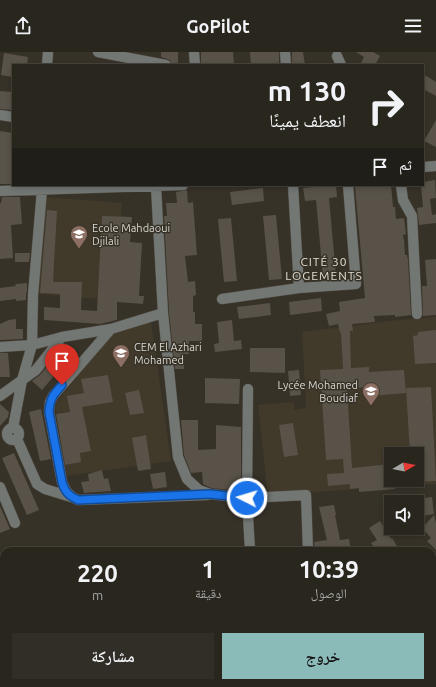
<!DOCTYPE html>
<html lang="ar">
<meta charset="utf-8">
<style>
body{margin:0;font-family:Ubuntu,"Noto Naskh Arabic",sans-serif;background:#312e27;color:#f1f3f6;direction:rtl;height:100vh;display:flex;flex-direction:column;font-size:15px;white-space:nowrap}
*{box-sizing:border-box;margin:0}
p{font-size:13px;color:#a5a5a4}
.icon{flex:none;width:22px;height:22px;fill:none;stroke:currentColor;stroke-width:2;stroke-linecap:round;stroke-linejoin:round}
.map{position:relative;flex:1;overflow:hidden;direction:ltr}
.details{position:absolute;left:0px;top:495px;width:436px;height:140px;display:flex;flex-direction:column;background:#29261e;border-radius:12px 12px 0 0;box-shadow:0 2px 6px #0003,0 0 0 1px #45433c;direction:rtl}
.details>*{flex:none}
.hud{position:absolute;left:12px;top:12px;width:412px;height:122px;border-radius:0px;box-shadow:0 2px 6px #0003,0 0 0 1px #45433c;direction:rtl;background:#29261e;color:#f1f3f6;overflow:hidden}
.needle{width:26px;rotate:80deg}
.controls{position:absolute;left:384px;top:395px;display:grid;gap:8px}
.controls a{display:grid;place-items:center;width:40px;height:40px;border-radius:0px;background:#29261e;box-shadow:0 2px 6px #0003,0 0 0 1px #45433c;font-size:20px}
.pin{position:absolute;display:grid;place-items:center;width:34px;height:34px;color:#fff;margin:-41px -17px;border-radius:50% 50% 50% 0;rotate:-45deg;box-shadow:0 0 4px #0007}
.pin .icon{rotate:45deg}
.me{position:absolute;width:44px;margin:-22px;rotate:275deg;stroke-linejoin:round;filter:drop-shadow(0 0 3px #0008)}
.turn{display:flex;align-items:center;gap:14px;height:84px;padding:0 12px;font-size:18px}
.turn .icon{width:52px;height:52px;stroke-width:2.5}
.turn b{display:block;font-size:28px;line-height:34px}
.then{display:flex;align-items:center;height:38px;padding:0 12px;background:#0003;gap:8px;font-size:15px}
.eta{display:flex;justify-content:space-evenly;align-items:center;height:68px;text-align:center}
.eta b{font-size:24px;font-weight:600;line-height:28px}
.cta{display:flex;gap:8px;margin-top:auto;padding:8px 12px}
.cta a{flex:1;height:46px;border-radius:0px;background:#8bbbb9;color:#111;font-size:16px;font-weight:600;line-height:46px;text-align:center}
.cta a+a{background:#312e27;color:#f1f3f6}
header{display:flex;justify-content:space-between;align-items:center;height:52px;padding:0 12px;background:#29261e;font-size:18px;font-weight:600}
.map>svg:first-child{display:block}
</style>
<header><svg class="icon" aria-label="menu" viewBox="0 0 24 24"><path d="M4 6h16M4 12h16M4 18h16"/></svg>GoPilot<svg class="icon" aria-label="share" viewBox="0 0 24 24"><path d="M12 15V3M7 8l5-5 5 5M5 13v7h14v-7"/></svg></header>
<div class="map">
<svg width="436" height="635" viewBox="0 0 436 635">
<rect width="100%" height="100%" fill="#373228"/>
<path fill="#413929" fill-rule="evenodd" d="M45 145 122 151 113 248 38 242Z
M436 265V432L268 443 258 353 294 350V358L306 356 302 280 398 268ZM391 402H417V428H391Z
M151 270 171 409 66 424 55 352 113 281Z"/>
<path fill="#585248" d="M161 0H178V13H172L170 8 161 5Z
M201 0H233L234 13H201Z
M250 0H279V13H251Z
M292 0H303L305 13H292Z
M356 0H373L380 4 375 13H360L364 5Z
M4 1 28 5 27 13H13V25L1 23Z
M423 22 436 30V44L423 37Z
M0 39 13 40V58L0 57Z
M436 68V95L424 89Z
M0 79 13 81V132H0Z
M435 128 436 146 430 147 432 163 436 162V171L419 173 417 156 423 155 421 133H423V130Z
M336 133 337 145 329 146 336 224 323 225 316 148 305 149 303 136Z
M372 133H391L393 155H395L396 167 404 166 406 182 403 183 404 188 405 203H407L408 208 411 263 395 265V263L374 264 375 270 352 272 353 279H350L351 316 369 315V320L404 318 406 341 370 344V335L347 336 352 416 391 412V428H394L395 437 359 440V436L350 437V432L328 434 327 422 344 421 343 407 326 408 320 318 343 317 341 281H340L338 272 329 274 326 262 340 259 339 250 365 246 355 135Z
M263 136 264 149 232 153 230 140Z
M187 138 188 151 193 150 197 203 185 204 188 230 195 229 196 243 193 244V260H195V272H202V289H189V302H184V317H175L169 260 164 164H167L166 151H177L176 140Z
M2 145H20L22 172 11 173 13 206 0 207V151H1Z
M47 158 57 159 53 230H82L81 258 97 259 102 164 132 165 130 190 142 191 139 244H144L143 252 117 250V268L100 272 44 268V255L60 256V242L40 241Z
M276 163 282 227 269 228 263 164Z
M231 166 237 229 224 230 218 167Z
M15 201H30L29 210H15Z
M436 207V263L423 264 422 234H427L425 208Z
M27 231V240H26V248L16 249V247L0 249V236L16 234 15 232Z
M321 246 322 259 290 263 289 250Z
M270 251 271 263 239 267 237 255Z
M16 267V277H23V287L0 288V272L9 268Z
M232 268 234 289 241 288 242 297 215 300 214 292 219 291 217 270Z
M436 278V311L415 312 413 284 418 283V280Z
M66 291 76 298 42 338 32 329 41 322Z
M250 296H285V321L250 320Z
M0 301H8L10 325H0Z
M299 318 301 343 290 344 288 319Z
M108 323 113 350 82 355 91 399 80 401 81 410 65 413 56 362 70 360 67 344 84 341 81 327Z
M205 326 240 327 239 352 205 351Z
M431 335 436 429 417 430V402H410L406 336Z
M139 338 144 361 130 363 125 341Z
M0 352 9 360 8 365 0 374Z
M41 357 51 407 40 409 29 360Z
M181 368H198V398L216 397V373L241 375V439L211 436 203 432 202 420 191 421 184 403Z
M293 371 298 403 284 405 279 373Z
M146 383 151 417 138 419 132 386Z
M14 401 39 458 27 463 2 406Z
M102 418 104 427 108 426 111 439 84 441 81 430 89 429 88 422Z
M165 420 167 435 153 437 150 422Z
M432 445 434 462 417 465V447Z
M334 453 336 463H335L340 488 349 487 351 499H315L314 490 327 488 319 455Z
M0 454 10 477 0 481Z
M434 463 436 471V498L427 489 431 486 422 476Z
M380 469 391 487 392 486 400 499H384L382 496 376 499 371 491 377 488 369 476Z"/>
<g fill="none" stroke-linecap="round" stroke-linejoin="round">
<g stroke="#544f46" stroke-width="11">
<path id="minor" d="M98 0 166 13
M194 0 195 13
M285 0 286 13
M337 4 341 13
M47 13 48 0
M0 63 13 65
M423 115 436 114
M293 133 299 236
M401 133 403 148 412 164 417 262
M156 135 163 261 178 405 187 427 199 438 210 442 247 446 306 443 308 499
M0 139 183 133
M222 247 299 236 356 232 348 133
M111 277 53 344 50 350 49 360 62 430C66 440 69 444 78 448L207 443
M0 295 32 293 62 285
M248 337 247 446 250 499
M0 344 36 318 62 285 111 277 163 261
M7 382a6 6 0 1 1 12 0a6 6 0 1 1-12 0Z
M13 376 22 328 32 293 33 243 42 138
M17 387 37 432 45 437 71 445
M0 435 15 471
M432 518H436
M0 554 4 560
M234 631 235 635
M257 631V635
M339 631V635
M367 631V635"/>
</g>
<use href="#minor" stroke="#727774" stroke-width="10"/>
</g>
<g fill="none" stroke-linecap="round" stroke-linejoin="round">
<g stroke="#114b97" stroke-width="10">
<path id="route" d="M62 333C53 343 50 346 49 360L62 430C65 440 69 444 78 448L210 442 247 446"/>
</g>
<use href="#route" stroke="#1a73e8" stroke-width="7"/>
</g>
<defs>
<g id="school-pin" transform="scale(0.9)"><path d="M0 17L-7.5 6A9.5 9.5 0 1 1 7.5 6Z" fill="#8d6e63" stroke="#373228"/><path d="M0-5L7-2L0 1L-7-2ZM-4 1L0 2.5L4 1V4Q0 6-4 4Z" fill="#fff"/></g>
</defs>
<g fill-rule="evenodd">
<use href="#school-pin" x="79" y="182"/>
<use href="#school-pin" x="121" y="301"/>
<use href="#school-pin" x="371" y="339"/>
</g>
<g text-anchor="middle" stroke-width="3" stroke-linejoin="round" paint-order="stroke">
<g font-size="11" fill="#d8d5cf" stroke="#373228" text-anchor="start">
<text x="92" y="180">Ecole Mahdaoui<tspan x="92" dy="13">Djilali</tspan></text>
<text x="134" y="299">CEM El Azhari<tspan x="134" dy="13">Mohamed</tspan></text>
<text x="358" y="337" text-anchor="end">Lycée Mohamed<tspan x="358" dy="13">Boudiaf</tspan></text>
</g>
<g font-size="12" letter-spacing="1" fill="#e2dccf" stroke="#373228">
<text x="324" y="214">CITÉ 30<tspan x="324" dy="14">LOGEMENTS</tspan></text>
</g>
</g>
</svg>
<div class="controls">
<a><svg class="needle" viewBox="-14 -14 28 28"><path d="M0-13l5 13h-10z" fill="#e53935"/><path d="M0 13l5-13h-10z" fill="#a5a5a4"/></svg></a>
<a><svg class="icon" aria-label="sound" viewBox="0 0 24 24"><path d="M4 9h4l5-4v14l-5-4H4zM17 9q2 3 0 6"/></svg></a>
</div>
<div class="pin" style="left:62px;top:333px;background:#d93025"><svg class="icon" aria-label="arrive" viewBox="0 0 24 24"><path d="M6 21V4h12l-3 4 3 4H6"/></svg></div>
<svg class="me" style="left:247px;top:446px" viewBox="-20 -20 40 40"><circle r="17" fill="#1a73e8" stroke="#fff" stroke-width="3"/><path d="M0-11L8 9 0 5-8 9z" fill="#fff"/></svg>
<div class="hud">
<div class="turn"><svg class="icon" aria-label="right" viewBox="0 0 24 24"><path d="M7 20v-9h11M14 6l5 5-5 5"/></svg><div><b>130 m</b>انعطف يمينًا</div></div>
<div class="then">ثم<svg class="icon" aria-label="arrive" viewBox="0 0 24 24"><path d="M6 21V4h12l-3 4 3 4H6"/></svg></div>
</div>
<section class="details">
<div class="eta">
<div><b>10:39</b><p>الوصول</p></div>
<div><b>1</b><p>دقيقة</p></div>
<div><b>220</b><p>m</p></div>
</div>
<div class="cta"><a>خروج</a><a>مشاركة</a></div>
</section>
</div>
